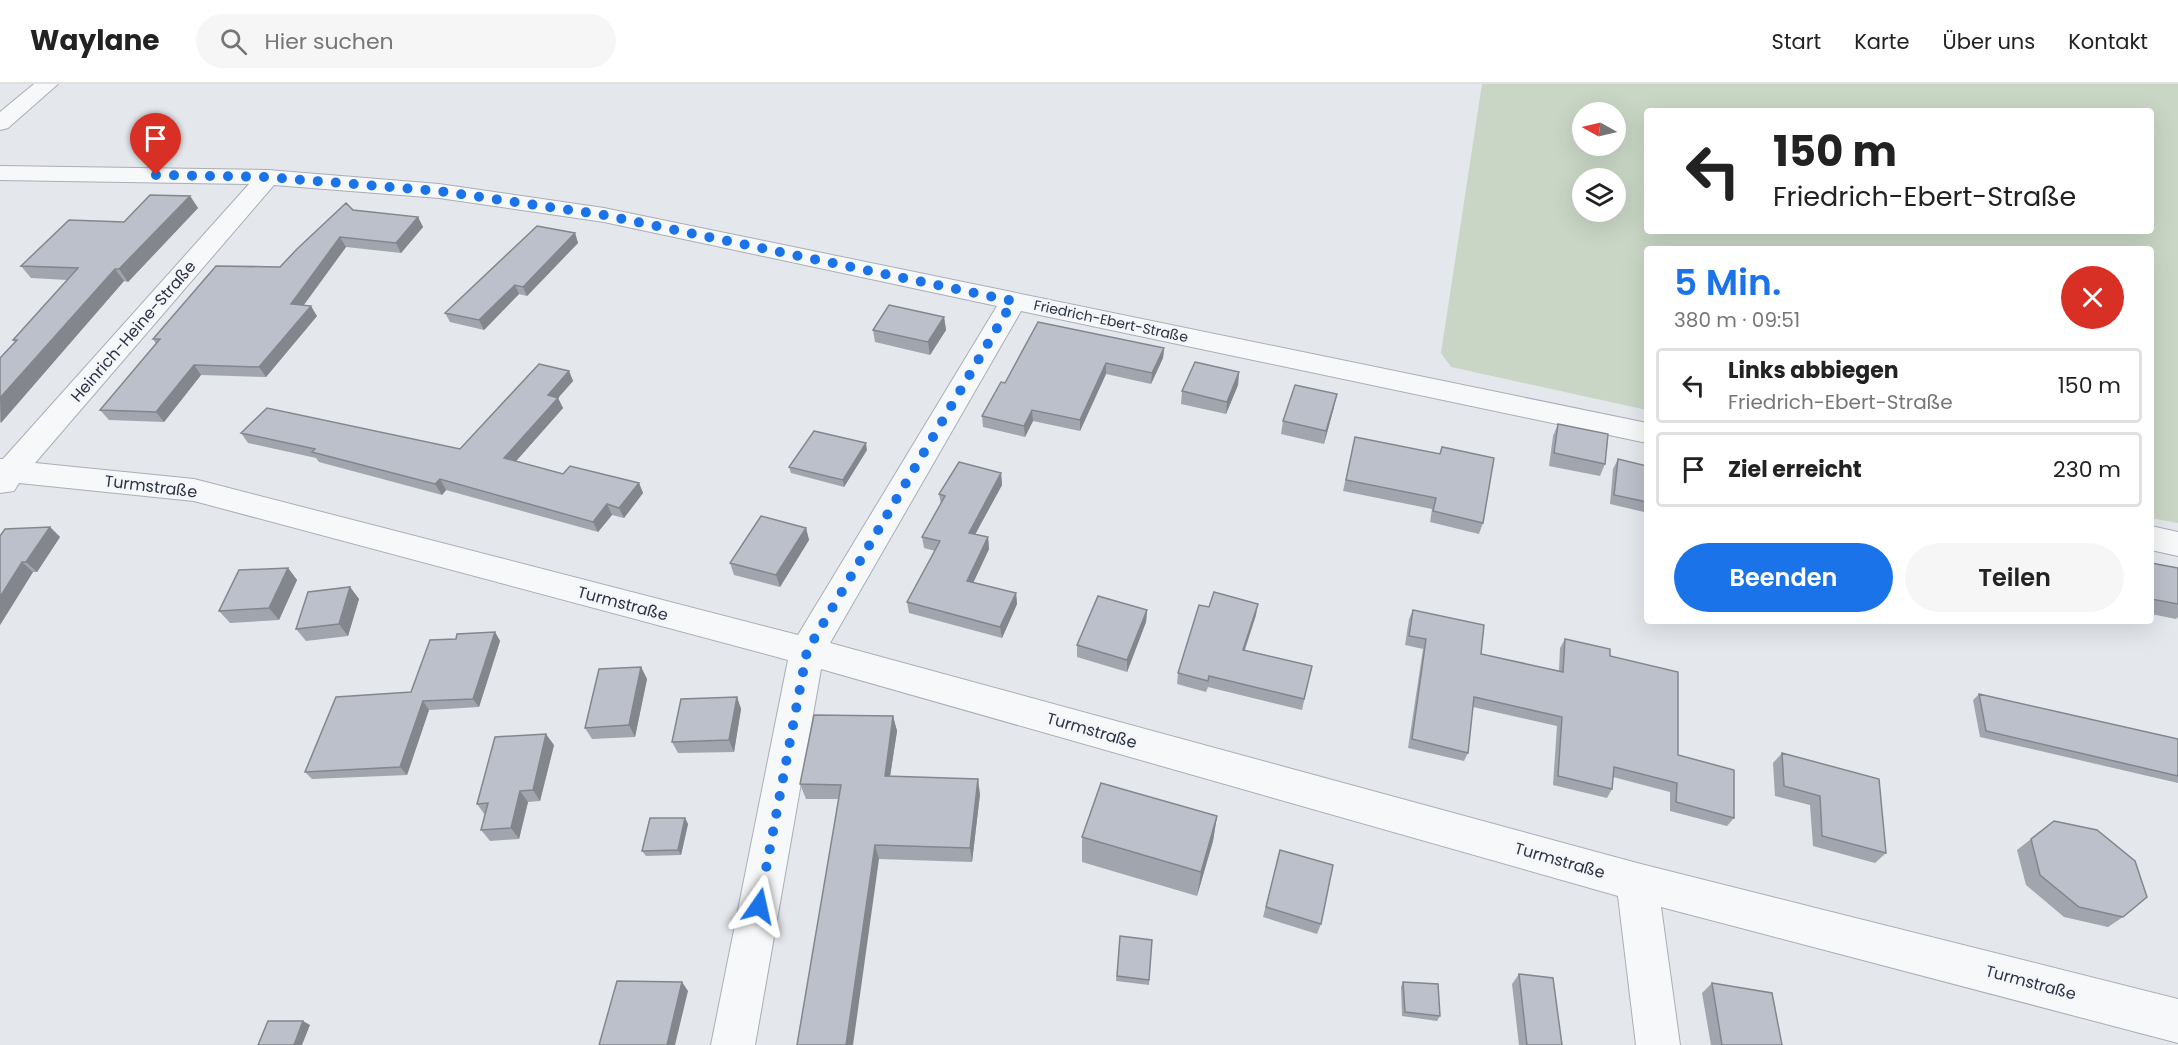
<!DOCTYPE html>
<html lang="de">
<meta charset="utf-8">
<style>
body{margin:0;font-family:Poppins,sans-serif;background:#f6f6f6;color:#222;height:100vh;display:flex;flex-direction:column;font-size:22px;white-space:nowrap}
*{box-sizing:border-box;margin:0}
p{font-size:20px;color:#767676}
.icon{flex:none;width:33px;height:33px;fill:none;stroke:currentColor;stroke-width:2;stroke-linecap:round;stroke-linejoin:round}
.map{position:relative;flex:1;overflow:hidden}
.panel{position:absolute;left:1644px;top:162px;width:510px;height:378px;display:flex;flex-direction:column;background:#fff;border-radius:6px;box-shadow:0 6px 24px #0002}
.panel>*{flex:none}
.guide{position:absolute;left:1644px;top:24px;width:510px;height:126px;border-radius:6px;box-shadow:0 6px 24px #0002;background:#fff;color:#222;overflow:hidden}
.needle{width:39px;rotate:278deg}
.buttons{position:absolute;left:1572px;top:18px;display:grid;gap:12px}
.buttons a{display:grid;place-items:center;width:54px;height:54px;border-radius:50%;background:#fff;box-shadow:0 6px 24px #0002;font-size:30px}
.pin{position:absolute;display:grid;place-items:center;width:51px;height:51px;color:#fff;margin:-62px -26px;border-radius:50% 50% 50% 0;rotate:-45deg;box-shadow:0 0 6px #0007}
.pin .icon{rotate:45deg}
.me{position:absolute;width:66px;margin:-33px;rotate:11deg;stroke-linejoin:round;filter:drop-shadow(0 0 4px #0008)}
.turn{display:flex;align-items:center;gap:21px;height:126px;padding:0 30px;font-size:27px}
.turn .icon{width:78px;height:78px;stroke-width:2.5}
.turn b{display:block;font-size:42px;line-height:51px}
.round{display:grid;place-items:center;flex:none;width:63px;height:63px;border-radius:32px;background:#f6f6f6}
.head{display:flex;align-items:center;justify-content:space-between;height:102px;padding:0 30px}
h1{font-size:36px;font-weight:600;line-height:45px;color:#1a73e8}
.cta{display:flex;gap:12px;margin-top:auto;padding:12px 30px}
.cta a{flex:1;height:69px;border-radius:36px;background:#1a73e8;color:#fff;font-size:24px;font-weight:600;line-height:69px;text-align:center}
.cta a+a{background:#f6f6f6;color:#222}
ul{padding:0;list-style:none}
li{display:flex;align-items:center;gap:18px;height:75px;margin:0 12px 9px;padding:0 18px;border:3px solid #e0e0e0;border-radius:6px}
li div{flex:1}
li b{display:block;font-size:22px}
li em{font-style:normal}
header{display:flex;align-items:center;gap:36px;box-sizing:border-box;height:84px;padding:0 30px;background:#fff;border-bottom:2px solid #e0e0e0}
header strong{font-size:28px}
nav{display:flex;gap:33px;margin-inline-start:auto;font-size:21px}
.search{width:420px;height:54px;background:#f6f6f6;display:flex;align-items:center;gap:15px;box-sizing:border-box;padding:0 21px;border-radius:33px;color:#767676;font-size:22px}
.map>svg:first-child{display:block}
</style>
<header>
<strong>Waylane</strong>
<div class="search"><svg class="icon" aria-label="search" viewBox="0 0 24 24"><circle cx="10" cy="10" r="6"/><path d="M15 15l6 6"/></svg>Hier suchen</div>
<nav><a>Start</a><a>Karte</a><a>Über uns</a><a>Kontakt</a></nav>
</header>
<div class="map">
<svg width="2178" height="961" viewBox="0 0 2178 961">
<rect width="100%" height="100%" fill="#e4e7ec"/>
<path fill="#c9d6c5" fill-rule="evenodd" d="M1482 0H2178V439L2151 434V165H1647V326L1451 283 1441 269ZM1647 27H2151V147H1647ZM1582 28H1616V62H1582ZM1582 94H1616V128H1582Z"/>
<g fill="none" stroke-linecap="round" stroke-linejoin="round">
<g stroke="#a9aeb7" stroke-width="2">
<path id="minor" d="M34 0H58L8 44 0 46V28Z
M0 82 268 86 439 100 604 124 1647 339V359L1021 227 830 559 1637 779 2178 915V959L1661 823 1680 961H1636L1618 812 821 585 755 961H711L788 576 194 417 19 399 14 407 0 409V375H3L249 100 0 96ZM274 101 439 114 604 138 997 222 798 551 194 395 35 379Z
M2151 442 2178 448V472L2151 466Z"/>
</g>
<use href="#minor" fill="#f7f8fa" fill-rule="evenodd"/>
</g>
<path fill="#a1a5ae" d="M190 112 198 124 128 198 124 197 0 339V274L15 258 13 256 67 196 31 194 21 182 124 138Z
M353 126 418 133 423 143 401 169 346 163 304 221 317 232 266 293 201 291 164 338 109 336 100 326 156 260 153 255 280 183Z
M575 149 578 159 527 212 519 210 484 246 450 238 445 229Z
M944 233 946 246 930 271 875 258 873 246Z
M1164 264 1163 274 1151 300 1106 290 1080 347 1033 337 1025 353 983 343 982 332 1005 299Z
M569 287 573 297 558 314 563 324 516 377 563 390 639 399 643 409 624 434 612 431 598 448 446 406 442 411 319 378 316 374 248 359 241 349 460 365Z
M1239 288 1238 301 1226 330 1181 320 1182 307Z
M1334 323 1324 360 1281 350 1283 337Z
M1558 340 1605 380 1600 392 1549 382 1553 352Z
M1355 353 1483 439 1479 450 1430 438 1432 425 1343 407Z
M867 366 844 403 791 389 789 383Z
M1618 375 1647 382V423L1644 428 1610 420 1613 385Z
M1001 389 1002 401 975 450 988 453 989 465 973 498 1016 509 1017 520 1002 554 909 529 907 518 935 467 924 464 922 453 941 420 939 410Z
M50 443 60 453 37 488H33L0 541V452Z
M806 444 809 456 780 503 734 491 730 479Z
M2151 479 2178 484V533L2176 535 2151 530Z
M288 484 297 496 279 536 230 539 219 527Z
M350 503 359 515 348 552 306 557 296 545Z
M1209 523 1256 531 1245 566 1312 582 1302 626 1208 603 1206 608 1177 600 1178 589Z
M1147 526 1146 538 1127 588 1077 573V561Z
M1413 526 1481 570 1559 587 1560 564 1565 555 1610 572 1678 671 1734 734 1727 742 1670 727V708L1613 693 1612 705 1607 714 1553 701 1557 642 1473 623 1468 669 1464 677 1408 664 1423 565 1405 561 1409 535Z
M495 548 500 557 479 623 429 626 407 691 312 695 305 688 411 608 456 555Z
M641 583 647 595 635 653 592 655 585 644Z
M1979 610 2178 655V699L1980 653 1973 616Z
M737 613 741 625 734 668 678 669 672 658Z
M893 632 897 647 890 692 980 710 972 778 879 775 839 715H806L800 700Z
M554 661 540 717 528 718 519 755 490 757 481 746 485 731 477 720Z
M1782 669 1886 769 1875 779 1813 762 1810 721 1775 712 1773 679Z
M1217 732 1213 757 1197 812 1082 778V753Z
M685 734 688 740 681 771 646 772 642 767Z
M2054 737 2123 833 2108 843 2064 833 2026 801 2017 766Z
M1280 766 1321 840 1317 850 1263 833Z
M1120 852 1152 856 1149 901 1116 897Z
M1519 890 1562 961H1519L1512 900Z
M1403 898 1440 932 1437 937 1402 932 1401 903Z
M1712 899 1782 961H1711L1702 909Z"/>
<path fill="#83868d" d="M190 112 198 124 128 198 119 185Z
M418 133 423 143 401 169 396 159Z
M575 149 578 159 527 212 523 203Z
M340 153 346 163 297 230 291 220Z
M115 185 124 197 1 339 0 314Z
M515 201 519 210 484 246 479 236Z
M311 222 317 232 266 293 259 283Z
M944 233 946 246 930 271 928 258Z
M1164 264 1163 274 1151 300 1152 289Z
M1106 279V290L1080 347V336Z
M194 281 201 291 164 338 156 328Z
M569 287 573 297 558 314 563 324 510 384 504 374 548 311Z
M1239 288 1238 301 1226 330 1227 318Z
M1337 310 1334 323 1324 360 1326 347Z
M1032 326 1033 337 1025 353 1024 342Z
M866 359 867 366 844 403 843 396Z
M1001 389 1002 401 970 460 969 449Z
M440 395 446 406 442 411 435 400Z
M639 399 643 409 624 434 619 424Z
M607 420 612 431 598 448 593 438Z
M50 443 60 453 37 488 26 478Z
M806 444 809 456 780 503 776 491Z
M988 453 989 465 969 508 967 497Z
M22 478 33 488 0 541V513Z
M288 484 297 496 279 536 269 524Z
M350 503 359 515 348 552 339 540Z
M1016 509 1017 520 1002 554 1000 543Z
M1258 520 1256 531 1241 576 1243 566Z
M1147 526 1146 538 1127 588V576Z
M495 548 500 557 479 623 473 615Z
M641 583 647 595 635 653 629 641Z
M737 613 741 625 734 668 729 656Z
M423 617 429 626 407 691 400 683Z
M893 632 897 647 888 706 885 692Z
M546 650 554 661 540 717 533 706Z
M978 695 980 710 972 778 970 764Z
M520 707 528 718 519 755 511 744Z
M1217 732 1213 757 1197 812 1201 788Z
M685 734 688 740 681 771 678 766Z
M875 761 879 775 853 961H846Z
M682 898 688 907 675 961H667Z
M303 937 310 941 302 961H294Z"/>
<path fill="#bbc0ca" stroke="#83868d" stroke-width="1.5" d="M150 111 190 112 119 185H115L0 314V274L17 256H13L78 184 21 182 69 136 124 138Z
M346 119 353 126 418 133 396 159 340 153 291 220 311 222 259 283 194 281 156 328 100 326 160 255H153L216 182 280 183 297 165Z
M537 142 575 149 523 203 515 201 479 236 445 229Z
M889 221 944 233 928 258 873 246Z
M1038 238 1164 264 1152 289 1106 279 1080 336 1032 326 1024 342 982 332 1001 298 1005 299Z
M1195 278 1239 288 1227 318 1182 307Z
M539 280 569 287 548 311 558 314 504 374 563 390 570 382 639 399 619 424 607 420 593 438 440 395 435 400 312 368 315 365 241 349 267 324 460 365Z
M1295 301 1337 310 1326 347 1283 337Z
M1558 340 1608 350 1605 380 1554 369Z
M814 347 866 359 843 396 789 383Z
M1355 353 1440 370 1442 363 1494 374 1483 439 1433 427 1436 414 1346 396Z
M1618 375 1647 382V418L1614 411Z
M959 378 1001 389 969 449 988 453 967 497 1016 509 1000 543 907 518 940 457 922 453 945 412 939 410Z
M761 432 806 444 776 491 730 479Z
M50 443 26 478H22L0 513V452L5 445Z
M2151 479 2178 484V520L2151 515Z
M288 484 269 524 219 527 239 486Z
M350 503 339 540 296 545 308 508Z
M1214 508 1258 520 1243 566 1312 582 1304 615 1209 592 1208 597 1178 589 1199 521 1209 523Z
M1098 512 1147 526 1127 576 1077 561Z
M1413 526 1484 541 1481 570 1563 588 1565 555 1610 565V572L1678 588V671L1734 686V734L1676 718 1677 699 1614 683 1612 705 1558 692 1562 633 1474 613 1468 669 1412 655 1426 555 1409 552Z
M495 548 473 615 423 617 400 683 305 688 336 613 411 608 430 556 456 555 457 550Z
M641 583 629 641 585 644 599 585Z
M1979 610 2178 655V692L1986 647Z
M737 613 729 656 672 658 681 615Z
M814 631 893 632 885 692 978 695 970 764 875 761 846 961H797L841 701 800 700Z
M546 650 533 706 520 707 511 744 481 746 488 719 477 720 495 653Z
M1782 669 1879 695 1886 769 1822 752 1820 712 1784 702Z
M1101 699 1217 732 1201 788 1082 753Z
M650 734H685L678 766 642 767Z
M2054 737 2097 746 2135 777 2147 813 2123 833 2079 823 2040 791 2031 755Z
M1280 766 1333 781 1321 840 1266 823Z
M1120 852 1152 856 1149 896 1117 892Z
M1519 890 1553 894 1562 961H1527Z
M617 897 682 898 667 961H599Z
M1403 898 1438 900 1440 932 1405 928Z
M1712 899 1772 909 1782 961H1722Z
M268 937H303L294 961H258Z"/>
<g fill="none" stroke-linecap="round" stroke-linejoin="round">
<path stroke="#1a73e8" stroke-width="10" stroke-dasharray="0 18" d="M156 91 267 93 439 107 604 131 1013 217 807 567 759 822"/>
</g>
<g text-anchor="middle" stroke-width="5" stroke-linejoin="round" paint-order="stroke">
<g font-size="14" fill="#2b3445" stroke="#f4f6f9">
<text transform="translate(1111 237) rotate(12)" y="5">Friedrich-Ebert-Straße</text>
</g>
<g font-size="16" fill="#2b3445" stroke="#f4f6f9">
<text transform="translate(133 247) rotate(-49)" y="6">Heinrich-Heine-Straße</text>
<text transform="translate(151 402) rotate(7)" y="6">Turmstraße</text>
<text transform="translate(623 519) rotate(15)" y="6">Turmstraße</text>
<text transform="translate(1092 646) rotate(16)" y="6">Turmstraße</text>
<text transform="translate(1560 776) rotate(16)" y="6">Turmstraße</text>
<text transform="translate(2031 898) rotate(15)" y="6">Turmstraße</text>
</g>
</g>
</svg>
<div class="buttons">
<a><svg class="needle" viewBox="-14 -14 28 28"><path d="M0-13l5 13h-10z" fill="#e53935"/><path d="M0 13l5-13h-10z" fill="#767676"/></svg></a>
<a><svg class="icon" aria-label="layers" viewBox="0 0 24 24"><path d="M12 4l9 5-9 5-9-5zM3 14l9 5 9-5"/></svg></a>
</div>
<div class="pin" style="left:156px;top:91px;background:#d93025"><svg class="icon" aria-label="arrive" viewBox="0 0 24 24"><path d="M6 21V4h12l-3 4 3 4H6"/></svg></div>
<svg class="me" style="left:759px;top:822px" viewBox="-20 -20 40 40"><path d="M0-17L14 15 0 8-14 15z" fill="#1a73e8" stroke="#fff" stroke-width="4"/></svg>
<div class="guide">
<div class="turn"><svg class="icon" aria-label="left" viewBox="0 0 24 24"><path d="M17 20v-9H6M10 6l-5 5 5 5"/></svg><div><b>150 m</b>Friedrich-Ebert-Straße</div></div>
</div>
<section class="panel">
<div class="head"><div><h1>5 Min.</h1><p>380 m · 09:51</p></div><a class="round" style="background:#d93025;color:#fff"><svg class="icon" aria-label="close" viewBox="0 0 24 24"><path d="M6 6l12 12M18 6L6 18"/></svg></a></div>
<ul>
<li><svg class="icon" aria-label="left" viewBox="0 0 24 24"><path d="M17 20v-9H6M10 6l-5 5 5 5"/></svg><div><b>Links abbiegen</b><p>Friedrich-Ebert-Straße</p></div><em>150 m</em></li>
<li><svg class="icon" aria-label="arrive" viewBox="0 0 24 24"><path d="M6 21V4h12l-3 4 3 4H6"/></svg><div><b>Ziel erreicht</b></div><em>230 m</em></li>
</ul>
<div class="cta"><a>Beenden</a><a>Teilen</a></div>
</section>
</div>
